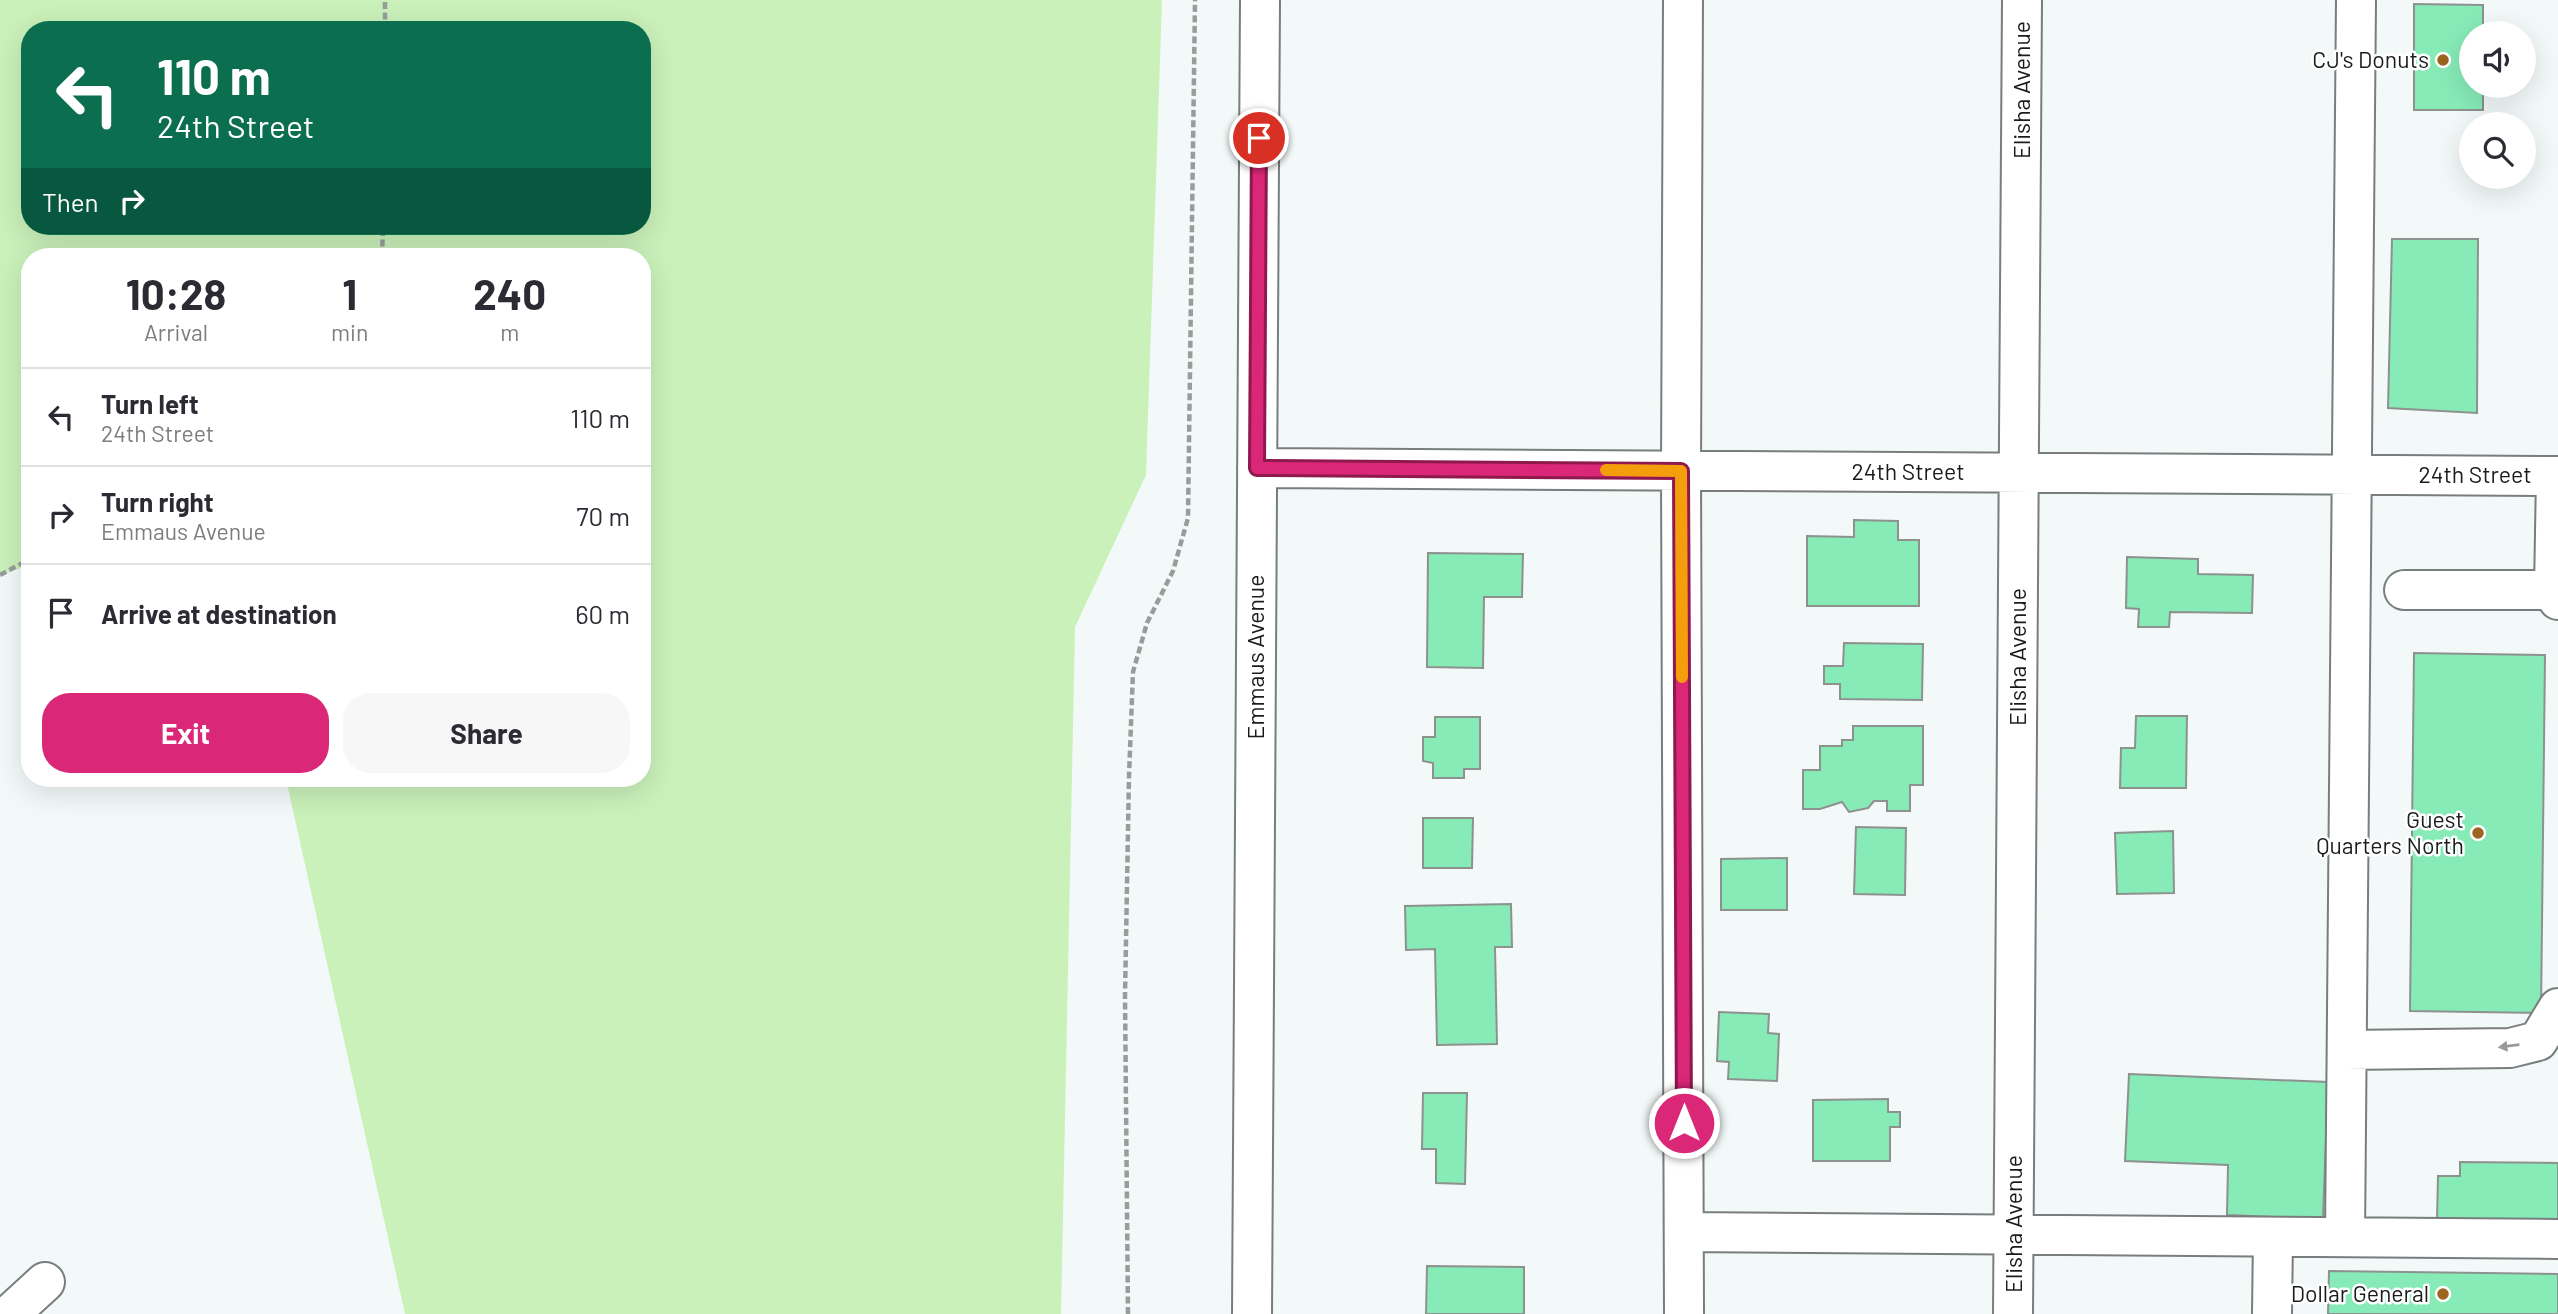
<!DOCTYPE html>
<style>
body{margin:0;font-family:Barlow,sans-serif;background:#f7f7f7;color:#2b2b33;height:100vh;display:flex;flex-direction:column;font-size:26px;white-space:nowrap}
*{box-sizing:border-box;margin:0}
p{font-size:23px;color:#7c7c81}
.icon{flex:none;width:38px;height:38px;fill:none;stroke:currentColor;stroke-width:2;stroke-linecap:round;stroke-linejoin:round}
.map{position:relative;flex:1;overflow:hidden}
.side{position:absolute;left:21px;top:248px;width:630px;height:539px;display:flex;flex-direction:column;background:#fff;border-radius:28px;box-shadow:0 7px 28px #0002}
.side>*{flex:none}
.guide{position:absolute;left:21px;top:21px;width:630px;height:214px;border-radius:28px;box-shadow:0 7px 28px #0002;background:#0b6e4f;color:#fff;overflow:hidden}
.controls{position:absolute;left:2459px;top:21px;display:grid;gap:14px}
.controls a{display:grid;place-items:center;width:77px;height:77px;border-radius:50%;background:#fff;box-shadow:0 7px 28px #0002;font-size:35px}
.pin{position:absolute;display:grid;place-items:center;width:60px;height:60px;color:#fff;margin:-30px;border:4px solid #fff;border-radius:50%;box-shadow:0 2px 7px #0007}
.me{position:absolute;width:77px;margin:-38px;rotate:0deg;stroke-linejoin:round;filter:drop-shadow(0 0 5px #0008)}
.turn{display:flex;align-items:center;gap:24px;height:147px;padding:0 21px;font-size:32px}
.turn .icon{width:91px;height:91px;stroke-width:2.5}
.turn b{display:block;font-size:49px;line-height:60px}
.then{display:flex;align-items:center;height:66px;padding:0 21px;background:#0003;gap:14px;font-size:26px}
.eta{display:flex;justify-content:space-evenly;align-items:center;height:119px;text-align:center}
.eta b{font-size:42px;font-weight:700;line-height:49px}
.button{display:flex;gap:14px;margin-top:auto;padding:14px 21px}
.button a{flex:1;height:80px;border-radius:28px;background:#db2777;color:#fff;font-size:28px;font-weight:700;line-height:80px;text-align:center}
.button a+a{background:#f7f7f7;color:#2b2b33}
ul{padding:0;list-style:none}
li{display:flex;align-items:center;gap:21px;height:98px;padding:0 21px;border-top:2px solid #e1e1e2}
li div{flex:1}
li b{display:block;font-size:26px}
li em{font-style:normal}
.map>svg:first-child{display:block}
</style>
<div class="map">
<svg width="2558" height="1314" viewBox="0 0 2558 1314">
<rect width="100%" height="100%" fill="#f2f9f8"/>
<path fill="#caf1ba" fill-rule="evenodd" d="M0 0H1162L1146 475 1075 627 1061 1314H405L286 779H642V257H30V565L0 575ZM30 30H642V226H30Z"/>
<path fill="#87ebb8" stroke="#8d928f" stroke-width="2" d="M2414 4 2483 5V33H2471V86H2483V110H2414Z
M2392 239H2478L2477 413 2388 408Z
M1854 520 1898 521V540H1919V606H1807V536L1854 537Z
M1428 553 1523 554 1522 597H1484L1483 668 1427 667Z
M2127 557 2198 559V574L2253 575 2252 613 2170 612 2169 627H2138L2139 609 2126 608Z
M1844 643 1923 644 1922 700 1840 699V684H1824V666H1843Z
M2414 653 2545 655 2541 1013 2410 1011Z
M2136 716H2187L2186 788H2120L2121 748H2135Z
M1435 717H1480V769H1464V778H1433V763L1423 761V737H1435Z
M1853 726H1923V785H1910V811H1887V801H1874L1868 808 1849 812 1842 802 1820 809H1803V770H1820V746H1842V740H1853Z
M1423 818H1473L1472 868H1423Z
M1856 827 1906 828 1905 895 1854 894Z
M2173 831 2174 893 2117 894 2115 833Z
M1787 858V910H1721V859Z
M1511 904 1512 947H1495L1497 1044 1437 1045 1435 949 1406 950 1405 906Z
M1719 1012 1769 1014 1768 1033 1779 1034 1777 1081 1728 1079 1729 1062 1717 1061Z
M2129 1074 2328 1082 2323 1219 2227 1215 2228 1165 2125 1161Z
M1423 1093H1467L1465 1184 1436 1183V1149H1422Z
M1888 1099V1112H1900V1127H1890V1161H1813V1100Z
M2460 1162 2558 1163V1221L2437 1220 2438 1176H2460Z
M1427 1266 1524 1267V1314H1426Z
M2329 1271 2558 1274V1314H2328Z"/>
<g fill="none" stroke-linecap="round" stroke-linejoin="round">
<g stroke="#777e7d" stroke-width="42">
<path id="minor" d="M1683 0 1681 471 1684 1314
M1257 468 2558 476
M2556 476 2554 590 2558 600
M2404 590H2558
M2347 1050 2510 1048 2538 1041 2558 1008
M1684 1232 2558 1239
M2345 1237 2356 0
M10 1314 45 1282
M1252 1314 1260 0
M2013 1314 2022 0
M2272 1314 2273 1237"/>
</g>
<path stroke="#989d9c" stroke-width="4.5" stroke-dasharray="7 3.5" stroke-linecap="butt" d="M385 30V0
M382 257 383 226
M0 575 30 559
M1128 1314 1125 996 1129 776 1133 672 1147 623 1173 571 1188 518 1195 0"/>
<use href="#minor" stroke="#fff" stroke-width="38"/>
</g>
<defs><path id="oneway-solid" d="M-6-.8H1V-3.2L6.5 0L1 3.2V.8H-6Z" transform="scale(1.75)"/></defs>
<use fill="#989998" href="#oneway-solid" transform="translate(2509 1046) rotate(173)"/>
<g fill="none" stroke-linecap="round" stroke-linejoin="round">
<g stroke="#8e194d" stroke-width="18">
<path id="route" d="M1259 138 1257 468 1681 471 1684 1123"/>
</g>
<use href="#route" stroke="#db2777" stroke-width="12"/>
<path stroke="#f59e0b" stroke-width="12" d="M1606 470 1681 471 1682 677"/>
</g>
<g fill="#9c6520" stroke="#fff" stroke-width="2.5">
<circle cx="2443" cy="60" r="7"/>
<circle cx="2478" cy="833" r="7"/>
<circle cx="2443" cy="1294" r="7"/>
</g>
<g text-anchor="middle" stroke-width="5" stroke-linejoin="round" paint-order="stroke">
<g font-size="23" fill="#191c1b" stroke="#fff" text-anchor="end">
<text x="2429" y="68">CJ's Donuts</text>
<text x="2464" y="828">Guest<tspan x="2464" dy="26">Quarters North</tspan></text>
<text x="2429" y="1302">Dollar General</text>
</g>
<g font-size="23" fill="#191c1b" stroke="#fff">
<text transform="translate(2022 90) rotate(-90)" y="8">Elisha Avenue</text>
<text x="1908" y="480">24th Street</text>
<text x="2475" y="483">24th Street</text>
<text transform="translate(1256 657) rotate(-90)" y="8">Emmaus Avenue</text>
<text transform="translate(2018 657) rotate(-90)" y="8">Elisha Avenue</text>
<text transform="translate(2014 1224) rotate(-90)" y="8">Elisha Avenue</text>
</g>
</g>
</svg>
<div class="controls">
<a><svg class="icon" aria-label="sound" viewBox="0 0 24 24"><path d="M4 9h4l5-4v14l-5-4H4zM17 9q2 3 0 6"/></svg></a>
<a><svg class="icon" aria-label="search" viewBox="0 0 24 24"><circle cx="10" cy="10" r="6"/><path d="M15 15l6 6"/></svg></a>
</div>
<div class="pin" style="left:1259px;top:138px;background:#d93025"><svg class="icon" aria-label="arrive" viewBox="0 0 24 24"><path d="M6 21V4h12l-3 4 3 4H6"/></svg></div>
<svg class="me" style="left:1684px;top:1123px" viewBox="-20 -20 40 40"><circle r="17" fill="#db2777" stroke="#fff" stroke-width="3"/><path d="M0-11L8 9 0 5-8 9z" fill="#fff"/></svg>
<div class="guide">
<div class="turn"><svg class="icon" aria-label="left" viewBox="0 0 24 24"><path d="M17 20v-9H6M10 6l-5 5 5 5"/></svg><div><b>110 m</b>24th Street</div></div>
<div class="then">Then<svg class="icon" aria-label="right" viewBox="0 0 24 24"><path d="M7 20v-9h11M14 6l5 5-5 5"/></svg></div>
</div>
<section class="side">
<div class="eta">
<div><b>10:28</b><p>Arrival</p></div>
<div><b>1</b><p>min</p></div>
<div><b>240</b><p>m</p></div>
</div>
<ul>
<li><svg class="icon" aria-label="left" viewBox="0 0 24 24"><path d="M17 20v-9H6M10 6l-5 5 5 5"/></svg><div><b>Turn left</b><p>24th Street</p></div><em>110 m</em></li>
<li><svg class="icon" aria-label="right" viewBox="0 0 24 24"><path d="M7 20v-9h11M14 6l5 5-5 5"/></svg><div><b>Turn right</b><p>Emmaus Avenue</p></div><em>70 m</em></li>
<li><svg class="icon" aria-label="arrive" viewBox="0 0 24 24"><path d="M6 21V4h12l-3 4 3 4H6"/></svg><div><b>Arrive at destination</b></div><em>60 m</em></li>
</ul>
<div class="button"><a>Exit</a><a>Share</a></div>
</section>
</div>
